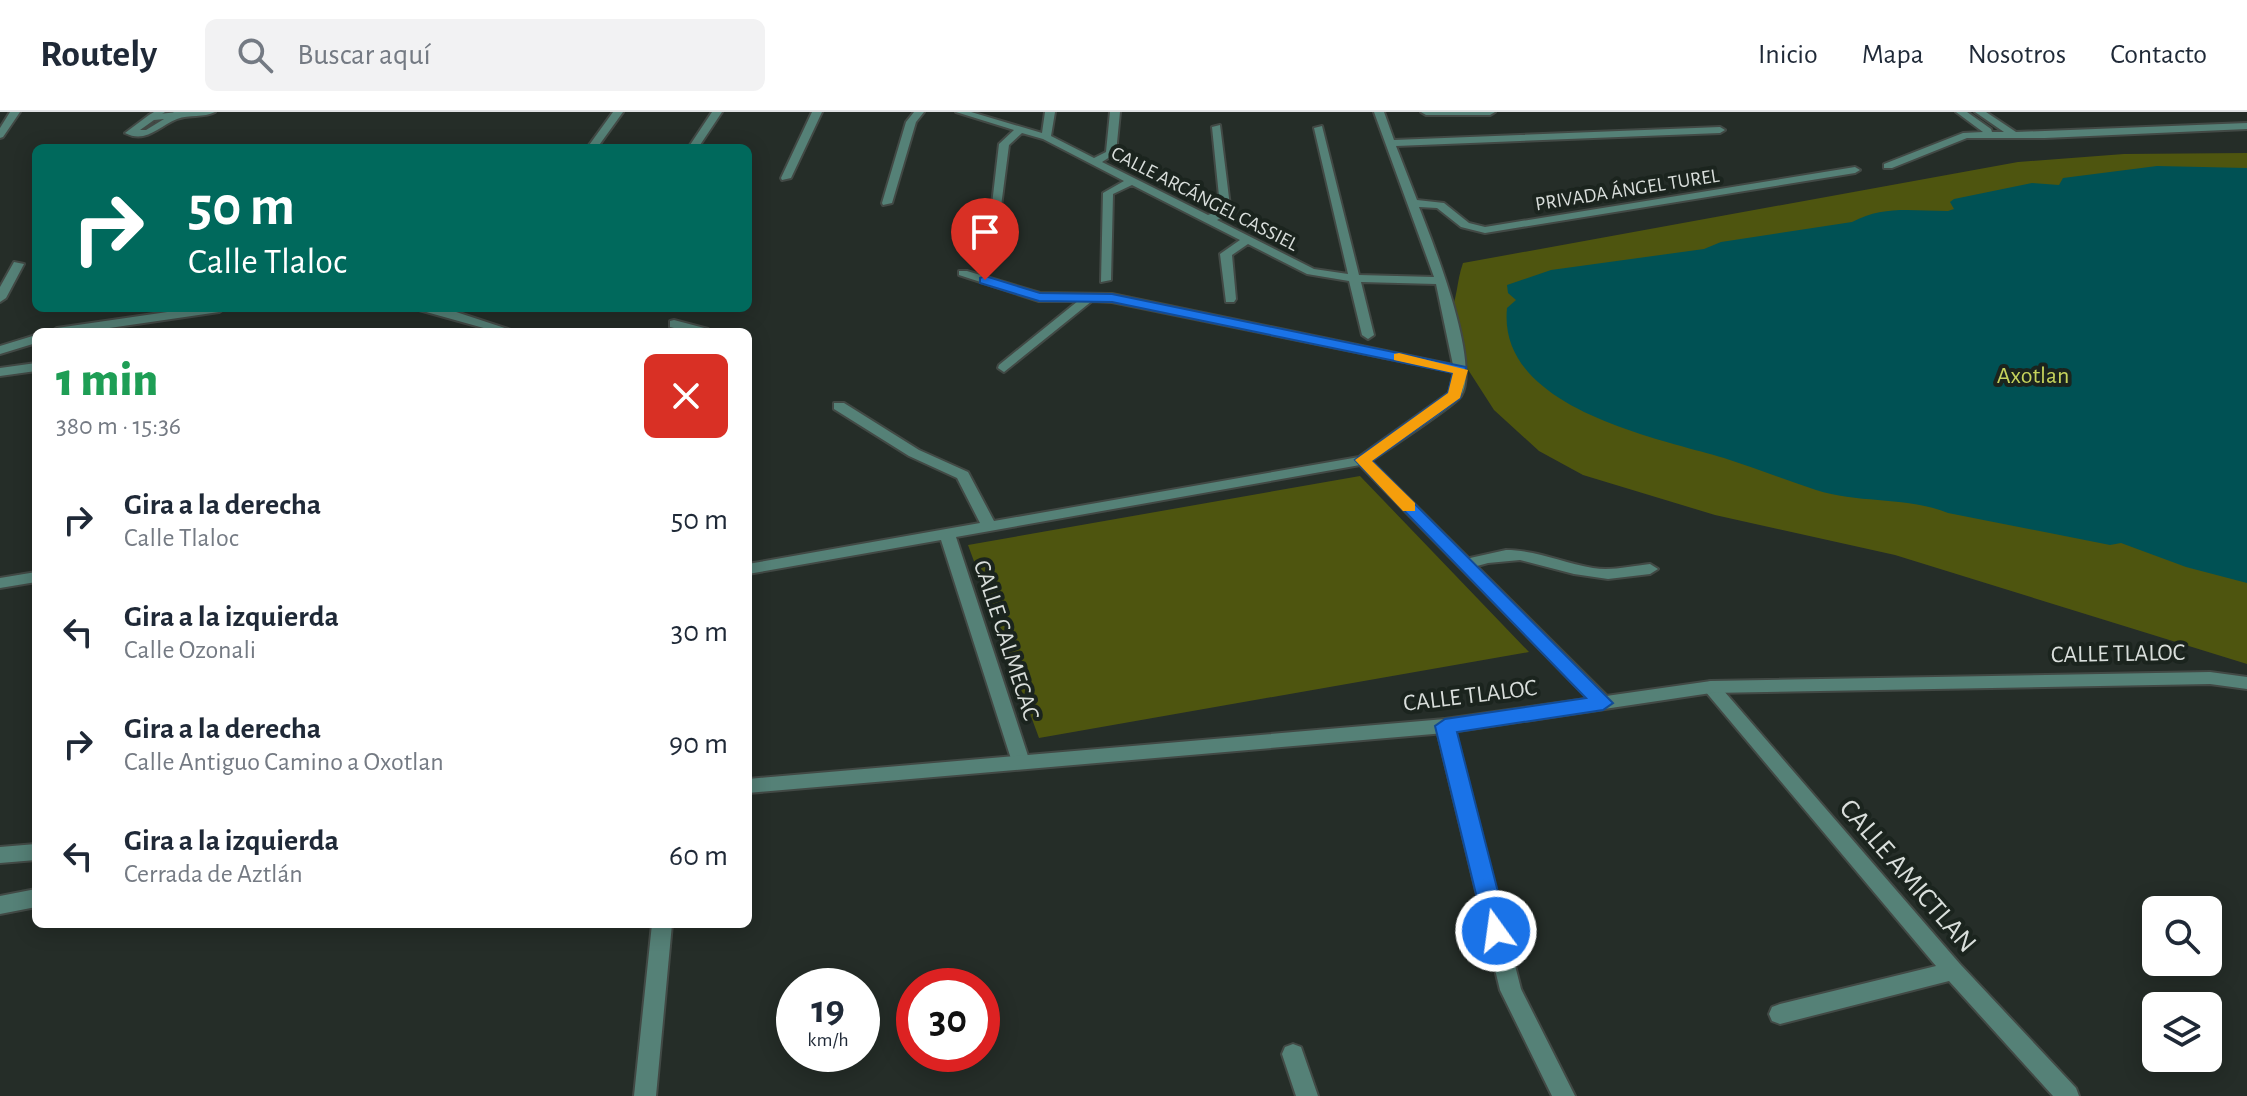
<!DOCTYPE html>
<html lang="es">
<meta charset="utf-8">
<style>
body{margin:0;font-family:"Alegreya Sans",sans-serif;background:#f2f2f3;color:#1f2937;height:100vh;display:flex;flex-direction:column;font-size:30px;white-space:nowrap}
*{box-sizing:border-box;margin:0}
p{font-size:26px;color:#747a83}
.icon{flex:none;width:44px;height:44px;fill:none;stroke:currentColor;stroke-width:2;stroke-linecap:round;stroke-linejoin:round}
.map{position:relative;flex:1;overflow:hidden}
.drawer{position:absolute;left:32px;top:216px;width:720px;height:600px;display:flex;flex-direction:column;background:#fff;border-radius:12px;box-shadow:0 4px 20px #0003}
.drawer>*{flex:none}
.top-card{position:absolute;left:32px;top:32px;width:720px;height:168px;border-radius:12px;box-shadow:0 4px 20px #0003;background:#00695c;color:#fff;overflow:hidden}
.buttons{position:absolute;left:2142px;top:784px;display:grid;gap:16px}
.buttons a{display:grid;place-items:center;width:80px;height:80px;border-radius:12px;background:#fff;box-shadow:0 4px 20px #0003;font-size:40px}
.speed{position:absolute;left:776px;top:856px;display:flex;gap:16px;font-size:40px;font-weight:700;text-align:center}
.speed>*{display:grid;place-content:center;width:104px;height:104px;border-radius:50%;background:#fff;box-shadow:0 4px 20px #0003;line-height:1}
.speed small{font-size:20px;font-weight:400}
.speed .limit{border:12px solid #d22;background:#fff;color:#111}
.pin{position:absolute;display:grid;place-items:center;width:68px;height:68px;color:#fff;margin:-82px -34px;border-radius:50% 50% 50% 0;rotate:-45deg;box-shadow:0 0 8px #0007}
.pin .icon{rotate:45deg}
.me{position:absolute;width:88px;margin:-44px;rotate:346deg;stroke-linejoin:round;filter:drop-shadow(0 0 6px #0008)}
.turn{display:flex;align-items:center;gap:28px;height:168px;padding:0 24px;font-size:36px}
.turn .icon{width:104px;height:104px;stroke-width:2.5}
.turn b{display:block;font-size:56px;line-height:68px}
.round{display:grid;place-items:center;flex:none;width:84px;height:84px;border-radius:12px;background:#f2f2f3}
.head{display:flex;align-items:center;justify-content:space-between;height:136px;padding:0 24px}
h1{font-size:48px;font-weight:800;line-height:60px;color:#1e9e55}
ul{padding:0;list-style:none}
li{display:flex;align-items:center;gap:24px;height:112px;padding:0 24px}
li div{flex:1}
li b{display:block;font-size:30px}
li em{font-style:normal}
header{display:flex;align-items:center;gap:48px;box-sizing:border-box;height:112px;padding:0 40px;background:#fff;border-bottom:2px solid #e0e1e3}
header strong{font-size:38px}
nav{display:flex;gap:44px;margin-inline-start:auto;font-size:28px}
.search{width:560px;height:72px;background:#f2f2f3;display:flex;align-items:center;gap:20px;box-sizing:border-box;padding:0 28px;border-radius:12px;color:#747a83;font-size:30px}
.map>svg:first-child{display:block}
</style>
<header>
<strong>Routely</strong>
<div class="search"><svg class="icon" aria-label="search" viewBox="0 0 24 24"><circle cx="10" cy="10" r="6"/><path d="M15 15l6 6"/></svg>Buscar aquí</div>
<nav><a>Inicio</a><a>Mapa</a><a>Nosotros</a><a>Contacto</a></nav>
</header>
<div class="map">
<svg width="2247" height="984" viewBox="0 0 2247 984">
<rect width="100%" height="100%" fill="#252d28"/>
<path fill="#4e550f" d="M2247 41V552L1895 443 1715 403 1583 363 1539 339 1494 298 1458 242 1448 206C1458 187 1456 171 1463 151L2018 50 2124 42Z
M1360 364 1529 540 1039 626 968 433Z"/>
<path fill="#005154" d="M2157 54 2247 56V471L2186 455 2121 431 2110 433 1948 401C1906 384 1859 392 1816 378 1786 368 1755 356 1724 346 1652 325 1497 295 1507 196L1516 188 1508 181 1507 173 1551 158 1704 137 1721 130 1852 110C1884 93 1912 99 1948 99L1954 97 1950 90 1954 87 2032 71 2059 73 2063 66Z"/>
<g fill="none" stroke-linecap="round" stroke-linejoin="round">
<g stroke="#424945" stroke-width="4">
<path id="service" d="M10 0H20L3 25 0 26V16Z
M14 150 24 152 6 186 0 190V175Z
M195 196H225L219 200 82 220H51L57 216Z
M412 196H444L517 220H498Z
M674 208 708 217 710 220H690L670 215V209Z
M36 223V231L0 242V234Z
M1506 438C1536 438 1563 451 1593 456 1612 459 1631 454 1650 452L1658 457 1650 462 1608 467 1574 462 1520 448 1488 451 1466 457 1458 452 1461 448Z
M36 777V795L0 802V784Z"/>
</g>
<g stroke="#424945" stroke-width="4">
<path id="minor" d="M178 0H215C204 6 189 2 177 7 159 14 146 32 125 21L149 3ZM164 7 146 18H140L154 8Z
M613 0H623L597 36H587Z
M712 0H722L698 36H688Z
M812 0H822L791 66 782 68 781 66Z
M914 0H924L916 10 892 91 883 93 882 91 906 10Z
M956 0H971L1042 21 1045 0H1055L1051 24 1094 46 1106 40 1110 0H1120L1116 41 1102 50 1208 103 1216 100 1220 94 1212 15 1220 13 1230 94 1224 104 1217 108 1314 157 1348 162 1314 16 1322 14 1359 163 1434 165 1374 0H1384L1394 28 1720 15 1725 18 1720 21 1396 34 1417 88 1444 91 1469 111 1485 115 1855 55 1860 58 1855 61 1485 121 1461 115 1437 96 1419 95C1433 131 1481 251 1461 284 1455 294 1386 338 1371 349L1609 586 1612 591 1609 596H1597L1360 353 956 425 1030 650 1027 655 1021 657 1015 655 1012 650 941 428 748 462V452L980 411 957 366 909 344 834 297V291H844L919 338 968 360 994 409 1359 345 1449 281 1454 260 1112 190 1092 189 1004 260 998 256 999 253 1078 189H1039L959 163V159H967L1040 181 1112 182 1453 253 1436 172 1361 170 1374 223 1368 227 1362 223 1349 169 1307 162 1248 132 1232 143 1236 187 1234 190H1226L1220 142 1240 128 1132 73 1113 82 1111 168 1101 170 1103 81 1124 69 1043 27 1022 21 1009 33 997 125 988 127 999 32 1014 18Z
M1421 0H1495L1490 3H1426Z
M1956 0H1967L1991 17 1992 20H2004L1975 0H1986L2016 20 2247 11V17L2045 26H1967L1892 56H1884V52L1963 21 1983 20Z
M36 251V259L0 264V256Z
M36 460V470L0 476V466Z
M1711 569 1717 571 1960 852 2076 976 2079 984H2053L1949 869 1780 912 1772 909 1769 902 1772 895 1780 892 1936 854 1705 579 1702 575 1705 571Z
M1445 607 1451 609 1454 614 1521 877 1575 984H1552L1500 878 1436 614 1439 609Z
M652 812H672L656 984H634Z
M1293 932 1301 935 1318 984H1296L1282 942 1285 935Z"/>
</g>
<g stroke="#424945" stroke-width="4">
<path id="tertiary" d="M154 0H165L155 7H149V3Z
M174 0H185L175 7 170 4Z
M2210 560 2247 565V577L2210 572 1711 581 1445 621 748 681V667L1445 607 1711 569Z
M36 732V748L0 751V735Z"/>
</g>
<use href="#service" fill="#558177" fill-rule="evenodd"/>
<use href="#minor" fill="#558177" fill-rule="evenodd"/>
<use href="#tertiary" fill="#558177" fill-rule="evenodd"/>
</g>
<path fill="#1a73e8" stroke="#114b97" stroke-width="2" d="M985 164 1040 181 1112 182 1466 255 1460 286 1372 349 1613 591 1603 598 1457 620 1508 819 1504 827 1496 830 1488 827 1485 819 1435 614 1445 607 1586 586 1355 348 1448 281 1453 261 1112 190 1039 189 980 171V166Z"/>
<path fill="#f59e0b" d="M1399 241 1468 258 1460 286 1372 349 1415 391V399H1403L1355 348 1448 281 1453 261 1394 248V242Z"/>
<g text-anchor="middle" stroke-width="8" stroke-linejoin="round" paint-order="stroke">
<g font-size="20" fill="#d9dedb" stroke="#1b241e">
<text transform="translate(1627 77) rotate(-9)" y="7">PRIVADA ÁNGEL TUREL</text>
<text transform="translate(1205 86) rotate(27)" y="7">CALLE ARCÁNGEL CASSIEL</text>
</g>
<g font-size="24" fill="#c6d35c" stroke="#1b241e">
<text x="2033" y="271">Axotlan</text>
</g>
<g font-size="24" fill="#d9dedb" stroke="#1b241e">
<text transform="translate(1007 528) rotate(72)" y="8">CALLE CALMECAC</text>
<text transform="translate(2118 541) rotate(-1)" y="8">CALLE TLALOC</text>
<text transform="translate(1470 583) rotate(-7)" y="8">CALLE TLALOC</text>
</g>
<g font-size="28" fill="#d9dedb" stroke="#1b241e">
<text transform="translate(1909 763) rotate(49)" y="10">CALLE AMICTLAN</text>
</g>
</g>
</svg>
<div class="buttons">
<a><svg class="icon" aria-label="search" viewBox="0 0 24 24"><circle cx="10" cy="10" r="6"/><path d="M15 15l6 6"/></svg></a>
<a><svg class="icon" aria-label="layers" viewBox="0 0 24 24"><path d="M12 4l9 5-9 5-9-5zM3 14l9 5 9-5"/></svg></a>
</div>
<div class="speed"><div>19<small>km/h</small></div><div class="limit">30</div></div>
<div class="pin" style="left:985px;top:168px;background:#d93025"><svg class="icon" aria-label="arrive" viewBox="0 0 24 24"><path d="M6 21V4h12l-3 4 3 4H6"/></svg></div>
<svg class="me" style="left:1496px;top:819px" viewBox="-20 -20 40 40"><circle r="17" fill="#1a73e8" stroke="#fff" stroke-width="3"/><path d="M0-11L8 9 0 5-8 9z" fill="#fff"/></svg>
<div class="top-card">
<div class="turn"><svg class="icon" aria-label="right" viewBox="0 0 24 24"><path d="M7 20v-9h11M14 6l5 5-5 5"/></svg><div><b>50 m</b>Calle Tlaloc</div></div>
</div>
<section class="drawer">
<div class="head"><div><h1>1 min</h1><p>380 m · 15:36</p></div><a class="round" style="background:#d93025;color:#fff"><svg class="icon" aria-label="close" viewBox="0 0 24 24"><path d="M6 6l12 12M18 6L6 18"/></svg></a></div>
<ul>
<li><svg class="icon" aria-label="right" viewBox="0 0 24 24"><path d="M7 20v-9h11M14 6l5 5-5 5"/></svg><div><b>Gira a la derecha</b><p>Calle Tlaloc</p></div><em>50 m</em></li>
<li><svg class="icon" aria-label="left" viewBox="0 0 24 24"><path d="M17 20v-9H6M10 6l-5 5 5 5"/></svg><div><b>Gira a la izquierda</b><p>Calle Ozonali</p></div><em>30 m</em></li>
<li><svg class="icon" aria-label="right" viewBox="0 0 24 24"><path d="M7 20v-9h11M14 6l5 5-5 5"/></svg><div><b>Gira a la derecha</b><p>Calle Antiguo Camino a Oxotlan</p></div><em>90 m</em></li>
<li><svg class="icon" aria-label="left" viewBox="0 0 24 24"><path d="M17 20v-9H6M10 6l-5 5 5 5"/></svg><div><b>Gira a la izquierda</b><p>Cerrada de Aztlán</p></div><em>60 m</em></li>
</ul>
</section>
</div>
